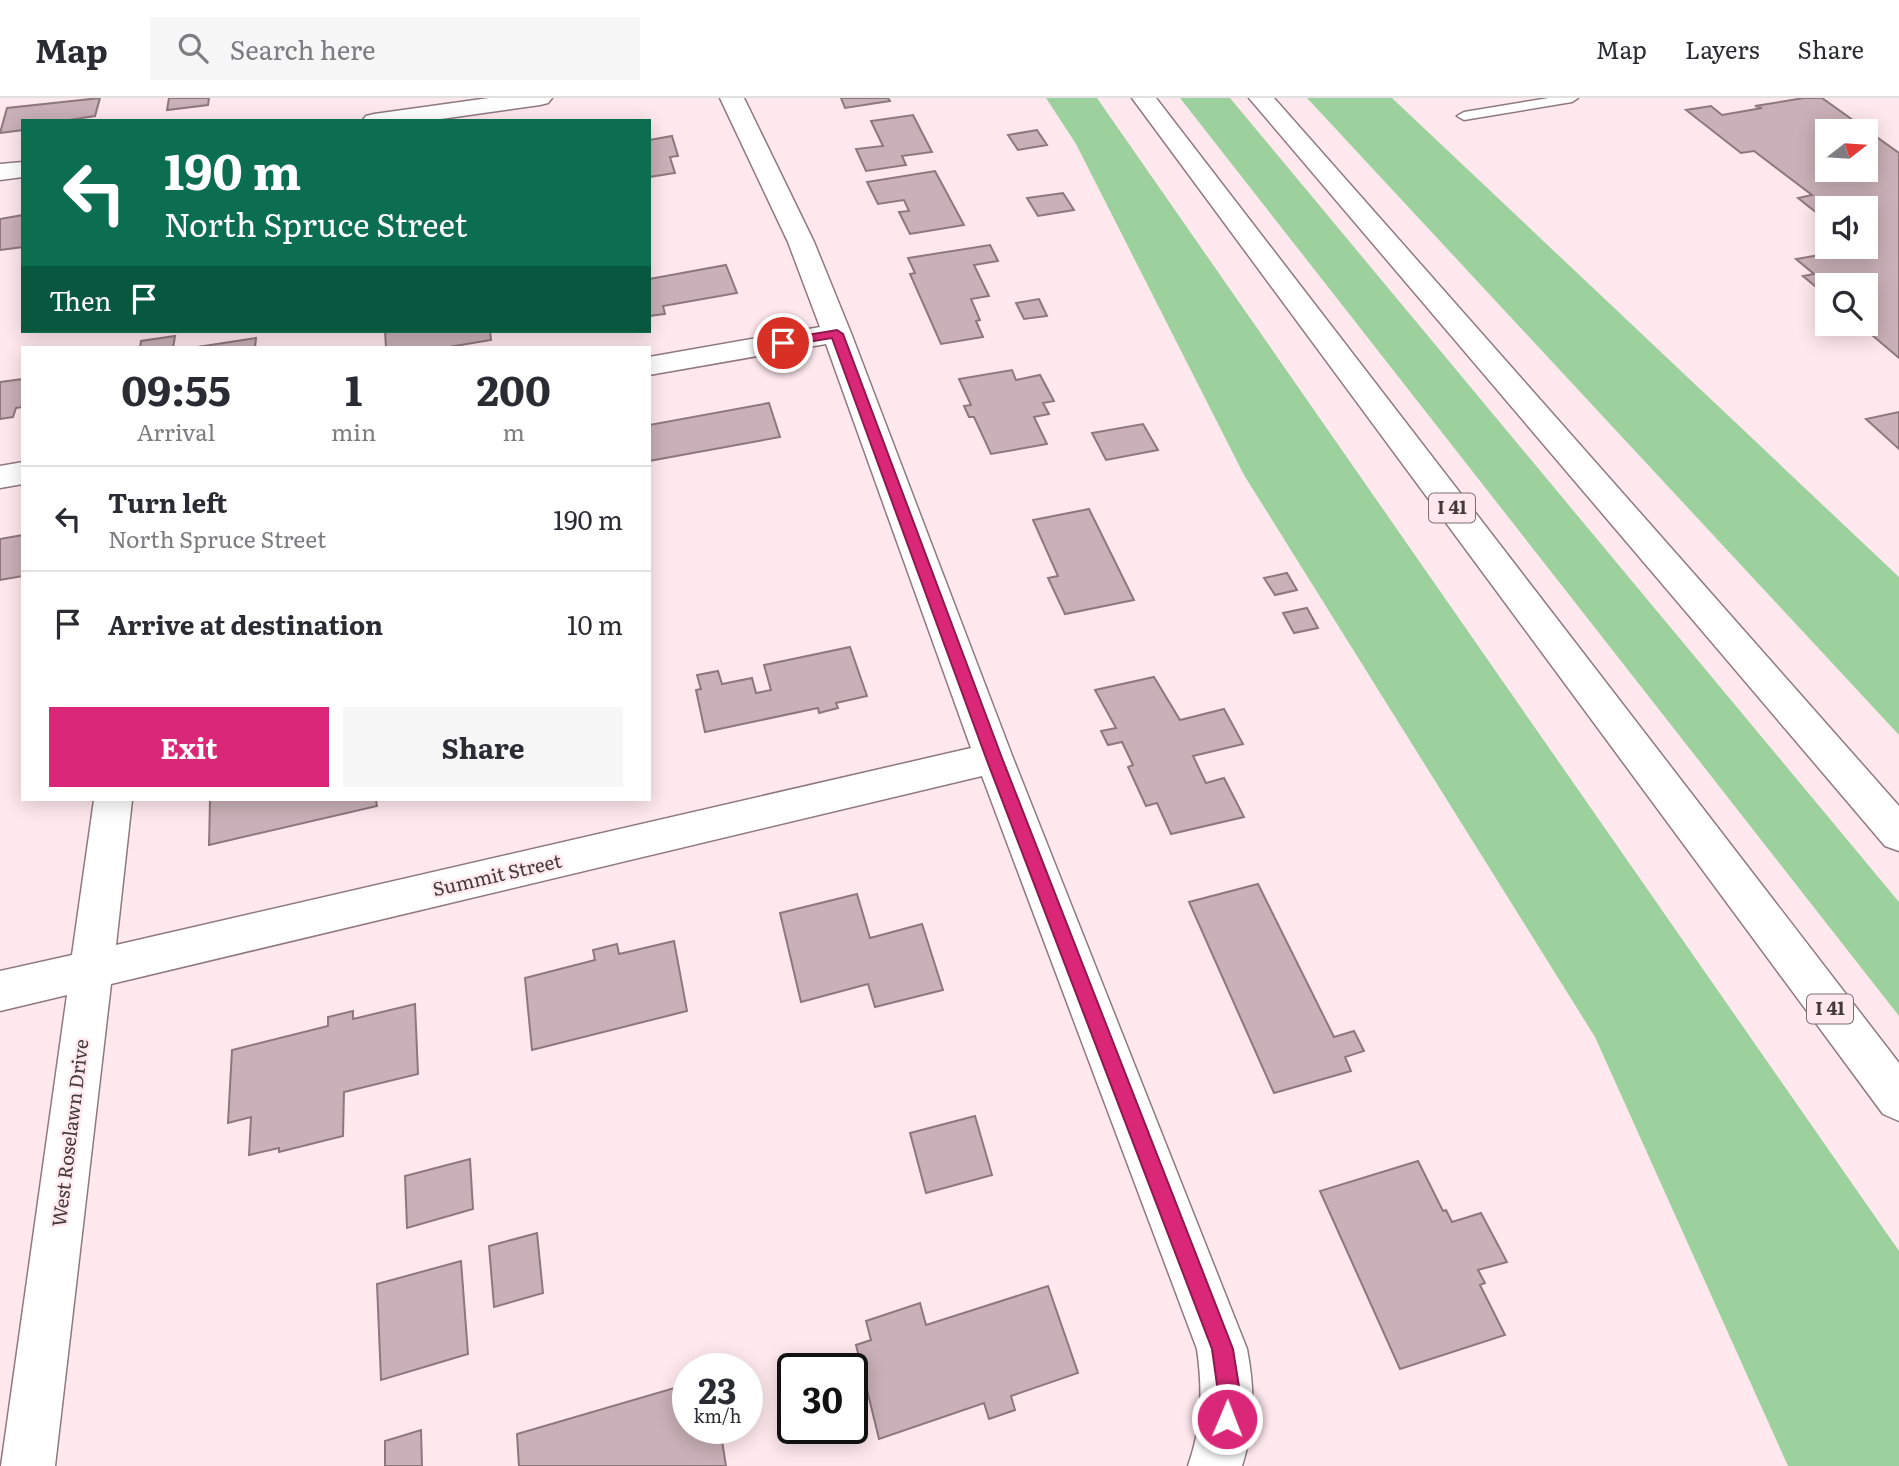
<!DOCTYPE html>
<style>
body{margin:0;font-family:Literata,serif;background:#f7f7f7;color:#2b2b33;height:100vh;display:flex;flex-direction:column;font-size:26px;white-space:nowrap}
*{box-sizing:border-box;margin:0}
p{font-size:23px;color:#7c7c81}
.icon{flex:none;width:38px;height:38px;fill:none;stroke:currentColor;stroke-width:2;stroke-linecap:round;stroke-linejoin:round}
.map{position:relative;flex:1;overflow:hidden}
.sheet{position:absolute;left:21px;top:248px;width:630px;height:455px;display:flex;flex-direction:column;background:#fff;border-radius:0px;box-shadow:0 4px 18px #0003}
.sheet>*{flex:none}
.hud{position:absolute;left:21px;top:21px;width:630px;height:214px;border-radius:0px;box-shadow:0 4px 18px #0003;background:#0b6e4f;color:#fff;overflow:hidden}
.needle{width:46px;rotate:73deg}
.controls{position:absolute;left:1815px;top:21px;display:grid;gap:14px}
.controls a{display:grid;place-items:center;width:63px;height:63px;border-radius:0px;background:#fff;box-shadow:0 4px 18px #0003;font-size:35px}
.speed{position:absolute;left:672px;top:1255px;display:flex;gap:14px;font-size:35px;font-weight:700;text-align:center}
.speed>*{display:grid;place-content:center;width:91px;height:91px;border-radius:50%;background:#fff;box-shadow:0 4px 18px #0003;line-height:1}
.speed small{font-size:18px;font-weight:400}
.speed .limit{border:4px solid #111;border-radius:10px;background:#fff;color:#111}
.pin{position:absolute;display:grid;place-items:center;width:60px;height:60px;color:#fff;margin:-30px;border:4px solid #fff;border-radius:50%;box-shadow:0 2px 7px #0007}
.me{position:absolute;width:77px;margin:-38px;rotate:1deg;stroke-linejoin:round;filter:drop-shadow(0 0 5px #0008)}
.turn{display:flex;align-items:center;gap:24px;height:147px;padding:0 28px;font-size:32px}
.turn .icon{width:91px;height:91px;stroke-width:2.5}
.turn b{display:block;font-size:49px;line-height:60px}
.then{display:flex;align-items:center;height:66px;padding:0 28px;background:#0003;gap:14px;font-size:26px}
.eta{display:flex;justify-content:space-evenly;align-items:center;height:119px;text-align:center}
.eta b{font-size:42px;font-weight:700;line-height:49px}
.primary-button{display:flex;gap:14px;margin-top:auto;padding:14px 28px}
.primary-button a{flex:1;height:80px;border-radius:0px;background:#db2777;color:#fff;font-size:28px;font-weight:700;line-height:80px;text-align:center}
.primary-button a+a{background:#f7f7f7;color:#2b2b33}
ul{padding:0;list-style:none}
li{display:flex;align-items:center;gap:21px;height:105px;padding:0 28px;border-top:2px solid #e1e1e2}
li div{flex:1}
li b{display:block;font-size:26px}
li em{font-style:normal}
header{display:flex;align-items:center;gap:42px;box-sizing:border-box;height:98px;padding:0 35px;background:#fff;border-bottom:2px solid #e1e1e2}
header strong{font-size:33px}
nav{display:flex;gap:38px;margin-inline-start:auto;font-size:24px}
.search{width:490px;height:63px;background:#f7f7f7;display:flex;align-items:center;gap:18px;box-sizing:border-box;padding:0 24px;border-radius:0px;color:#7c7c81;font-size:26px}
.map>svg:first-child{display:block}
</style>
<header>
<strong>Map</strong>
<div class="search"><svg class="icon" aria-label="search" viewBox="0 0 24 24"><circle cx="10" cy="10" r="6"/><path d="M15 15l6 6"/></svg>Search here</div>
<nav><a>Map</a><a>Layers</a><a>Share</a></nav>
</header>
<div class="map">
<svg width="1899" height="1368" viewBox="0 0 1899 1368">
<rect width="100%" height="100%" fill="#ffe9ef"/>
<path fill="#9cd09c" d="M1046 0H1097L1899 1153V1368H1788L1595 939 1244 377 1076 46Z
M1180 0H1230L1899 804V918Z
M1307 0H1392L1899 479V637Z"/>
<path fill="#cab0b8" stroke="#8f777e" stroke-width="2" fill-rule="evenodd" d="M100 0 95 18 63 23H23V32L0 35 7 10Z
M169 0H209L208 7 167 12Z
M841 0H888L890 3 845 10Z
M1804 0H1822L1899 55V260L1859 226H1866V187H1827V198L1803 178 1814 176 1796 161 1866 149V110H1827V123L1798 100 1812 97 1754 53 1741 55 1686 12 1711 8 1722 17 1762 10 1755 8ZM1827 33H1866V72H1827Z
M913 17 932 54 902 58 906 67 866 73 856 51 883 48 871 23Z
M1037 32 1047 47 1018 52 1008 37Z
M672 38 678 58 670 59 675 75 649 79V42Z
M935 73 964 127 910 136 899 114 909 113 904 102 878 106 867 84Z
M1063 95 1074 112 1038 118 1027 100Z
M23 117V149L0 152V121Z
M990 147 998 163 974 167 989 198 971 201 980 222 976 223 983 239 941 246 910 176 915 175 908 160Z
M726 167 737 195 663 208 665 216 649 218V181Z
M1039 201 1047 218 1024 221 1016 205Z
M385 233H490L491 242 443 250H386Z
M175 238 173 250H140L141 243Z
M256 240 255 250H191Z
M1012 272 1016 282 1040 277 1054 303 1043 305 1049 316 1034 319 1047 346 991 356 974 319H969L964 308 971 307 959 281Z
M23 281V309L16 310 13 319 0 321V284Z
M769 305 780 339 649 363V327Z
M1899 314V351L1866 321Z
M1143 326 1158 352 1106 362 1092 335Z
M1089 411 1134 502 1065 516 1048 480 1058 478 1033 422Z
M23 437V478L0 482V441Z
M1287 475 1297 492 1275 497 1264 480Z
M1307 510 1318 530 1294 535 1283 515Z
M850 549 867 598 836 605 838 610 819 615 818 610 705 634 696 592 701 591 697 577 718 573 722 586 752 580 756 595 771 592 764 567Z
M1154 579 1180 622 1224 611 1243 646 1193 658 1206 685 1224 680 1244 719 1171 736 1157 705 1146 708 1128 669 1133 667 1122 644 1108 647 1101 633 1116 630 1095 592Z
M210 702H376L377 708 209 747Z
M1258 786 1334 939 1354 933 1364 953 1345 959 1351 973 1274 995 1189 804Z
M857 796 870 840 922 826 943 892 875 909 868 886 801 904 780 815Z
M674 843 687 913 532 952 525 880 595 862 593 852 617 846 619 856Z
M415 906 418 976 344 994 343 1038 279 1054V1050L249 1057 251 1019 228 1025 232 952 328 928V919L353 913V921Z
M975 1018 992 1077 926 1095 910 1035Z
M470 1061 473 1111 407 1130 405 1078Z
M1418 1063 1443 1113 1446 1112 1452 1124 1481 1115 1507 1164 1478 1172 1485 1185 1480 1187 1505 1237 1400 1271 1320 1093Z
M537 1135 543 1195 494 1209 489 1148Z
M461 1163 468 1256 381 1282 377 1186Z
M1048 1188 1078 1275 1011 1298 1015 1312 989 1321 984 1305 879 1341 856 1247 871 1242 866 1223 920 1205 926 1227Z
M688 1286V1330H720L726 1368H519L517 1336Z
M421 1332 422 1368H385V1343Z"/>
<g fill="none" stroke-linecap="round" stroke-linejoin="round">
<g stroke="#90787f" stroke-width="3">
<path id="service" d="M1549 0H1578L1572 4 1464 22 1457 18 1464 14Z"/>
</g>
<g stroke="#90787f" stroke-width="3">
<path id="minor" d="M489 0H552L548 5 540 7 427 23H362L366 18 374 16Z
M720 0H744L814 144 851 235 1013 660 1247 1251C1255 1293 1255 1327 1242 1368H1188C1202 1328 1203 1293 1197 1251L982 678 111 886 55 1368H1L67 897 0 913V873L72 857 94 702H132L116 847 971 650 826 246 649 277V259L820 229 788 144Z
M23 64V79L0 82V66Z
M23 364V386L0 390V368Z"/>
</g>
<g stroke="#90787f" stroke-width="3">
<path id="motorway" d="M1132 0H1156L1899 965V1023L1883 1016Z
M1249 0H1274L1899 708V753L1885 748Z"/>
</g>
<use href="#service" fill="#fff" fill-rule="evenodd"/>
<use href="#minor" fill="#fff" fill-rule="evenodd"/>
<use href="#motorway" fill="#fff" fill-rule="evenodd"/>
</g>
<path fill="#db2777" stroke="#8e194d" stroke-width="2" d="M837 232 843 236 1002 660 1233 1251 1241 1301 1235 1329 1227 1332 1220 1329 1216 1321 1219 1301 1212 1251 986 660 832 240 783 248 777 245 783 241Z"/>
<g text-anchor="middle" stroke-width="5" stroke-linejoin="round" paint-order="stroke">
<g fill="#ffe9ef" stroke="#7c6e72" stroke-width="2">
<rect x="1429" y="395.5" width="46" height="29" rx="5"/>
<rect x="1807" y="896.5" width="46" height="29" rx="5"/>
</g>
<g font-size="18" font-weight="bold" fill="#443a3d">
<text x="1452" y="416">I 41</text>
<text x="1830" y="917">I 41</text>
</g>
<g font-size="19" fill="#443a3d" stroke="#ffe9ef">
<text transform="translate(497 777) rotate(-13)" y="7">Summit Street</text>
<text transform="translate(70 1035) rotate(-83)" y="7">West Roselawn Drive</text>
</g>
</g>
</svg>
<div class="controls">
<a><svg class="needle" viewBox="-14 -14 28 28"><path d="M0-13l5 13h-10z" fill="#e53935"/><path d="M0 13l5-13h-10z" fill="#7c7c81"/></svg></a>
<a><svg class="icon" aria-label="sound" viewBox="0 0 24 24"><path d="M4 9h4l5-4v14l-5-4H4zM17 9q2 3 0 6"/></svg></a>
<a><svg class="icon" aria-label="search" viewBox="0 0 24 24"><circle cx="10" cy="10" r="6"/><path d="M15 15l6 6"/></svg></a>
</div>
<div class="speed"><div>23<small>km/h</small></div><div class="limit">30</div></div>
<div class="pin" style="left:783px;top:245px;background:#d93025"><svg class="icon" aria-label="arrive" viewBox="0 0 24 24"><path d="M6 21V4h12l-3 4 3 4H6"/></svg></div>
<svg class="me" style="left:1227px;top:1321px" viewBox="-20 -20 40 40"><circle r="17" fill="#db2777" stroke="#fff" stroke-width="3"/><path d="M0-11L8 9 0 5-8 9z" fill="#fff"/></svg>
<div class="hud">
<div class="turn"><svg class="icon" aria-label="left" viewBox="0 0 24 24"><path d="M17 20v-9H6M10 6l-5 5 5 5"/></svg><div><b>190 m</b>North Spruce Street</div></div>
<div class="then">Then<svg class="icon" aria-label="arrive" viewBox="0 0 24 24"><path d="M6 21V4h12l-3 4 3 4H6"/></svg></div>
</div>
<section class="sheet">
<div class="eta">
<div><b>09:55</b><p>Arrival</p></div>
<div><b>1</b><p>min</p></div>
<div><b>200</b><p>m</p></div>
</div>
<ul>
<li><svg class="icon" aria-label="left" viewBox="0 0 24 24"><path d="M17 20v-9H6M10 6l-5 5 5 5"/></svg><div><b>Turn left</b><p>North Spruce Street</p></div><em>190 m</em></li>
<li><svg class="icon" aria-label="arrive" viewBox="0 0 24 24"><path d="M6 21V4h12l-3 4 3 4H6"/></svg><div><b>Arrive at destination</b></div><em>10 m</em></li>
</ul>
<div class="primary-button"><a>Exit</a><a>Share</a></div>
</section>
</div>
